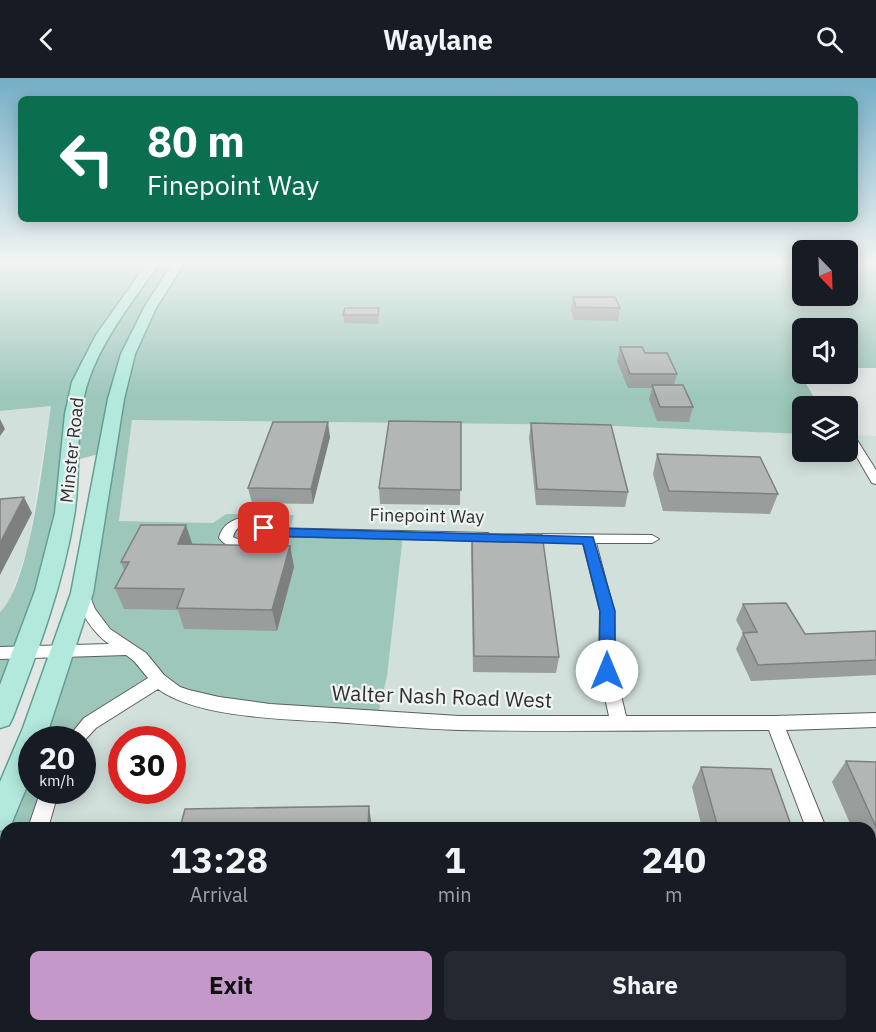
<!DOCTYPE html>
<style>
body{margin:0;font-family:"IBM Plex Sans",sans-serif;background:#242831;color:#f1f3f6;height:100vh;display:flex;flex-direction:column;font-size:22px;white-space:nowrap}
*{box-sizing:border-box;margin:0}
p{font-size:20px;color:#9ea1a6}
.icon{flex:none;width:33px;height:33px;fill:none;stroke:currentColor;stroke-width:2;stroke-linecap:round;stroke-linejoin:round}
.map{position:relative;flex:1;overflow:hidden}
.details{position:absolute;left:0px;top:744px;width:876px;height:210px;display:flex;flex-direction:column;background:#171b24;border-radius:18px 18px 0 0;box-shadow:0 3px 15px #0003}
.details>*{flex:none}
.hud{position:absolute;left:18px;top:18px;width:840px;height:126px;border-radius:9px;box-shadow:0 3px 15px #0003;background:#0b6e4f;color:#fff;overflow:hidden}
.needle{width:39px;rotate:157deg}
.fabs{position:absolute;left:792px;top:162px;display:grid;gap:12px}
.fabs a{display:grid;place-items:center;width:66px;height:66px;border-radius:9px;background:#171b24;box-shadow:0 3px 15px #0003;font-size:30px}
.speed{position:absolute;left:18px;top:648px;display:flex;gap:12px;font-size:30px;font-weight:700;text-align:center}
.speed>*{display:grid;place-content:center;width:78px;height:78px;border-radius:50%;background:#171b24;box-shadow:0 3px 15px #0003;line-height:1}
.speed small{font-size:15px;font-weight:400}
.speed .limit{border:9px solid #d22;background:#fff;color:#111}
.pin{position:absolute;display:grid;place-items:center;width:51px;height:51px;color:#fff;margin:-26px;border-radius:12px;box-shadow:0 3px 9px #0006}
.me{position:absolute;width:66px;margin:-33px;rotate:0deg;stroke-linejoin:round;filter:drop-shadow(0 0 4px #0008)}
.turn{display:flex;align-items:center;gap:21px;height:126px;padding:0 30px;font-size:27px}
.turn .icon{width:78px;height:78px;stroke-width:2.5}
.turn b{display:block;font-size:42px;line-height:51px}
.eta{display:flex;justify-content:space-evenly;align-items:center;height:102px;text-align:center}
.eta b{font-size:36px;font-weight:700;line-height:42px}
.action{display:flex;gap:12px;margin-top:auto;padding:12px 30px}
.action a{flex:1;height:69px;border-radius:9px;background:#c498c9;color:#111;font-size:24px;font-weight:700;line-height:69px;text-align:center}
.action a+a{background:#242831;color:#f1f3f6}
header{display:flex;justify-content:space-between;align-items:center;height:78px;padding:0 30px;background:#171b24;font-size:27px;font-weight:700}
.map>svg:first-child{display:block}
</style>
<header><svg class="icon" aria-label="back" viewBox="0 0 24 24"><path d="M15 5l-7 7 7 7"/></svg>Waylane<svg class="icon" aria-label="search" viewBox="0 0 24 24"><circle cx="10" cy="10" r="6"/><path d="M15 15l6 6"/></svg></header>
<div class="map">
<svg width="876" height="954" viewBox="0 0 876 954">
<rect width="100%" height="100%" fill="#e2e7e5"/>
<path fill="#d1e0db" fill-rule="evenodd" d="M51 328 28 469 8 526 0 534V333Z
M132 342 591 347 802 356V374H848V357L876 358V954H0V865L6 848V948H870V750H38L50 713 82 712V662L289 454 294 437 226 436 213 445 119 443ZM122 662H172V712H122Z"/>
<path fill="#9dc7bb" d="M0 184H802V218H848V184H876V290H848V250H802V291L798 292 819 328H802V356L591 347 132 342 119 443 213 445 226 436 294 437 289 454 403 457 387 598 377 641 219 626 158 602 74 661 32 662V712L50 713 38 750H6V848L0 865V739L62 574 128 571 88 533 106 374 69 384 67 420 0 639V534C31 505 44 373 51 328L0 333Z"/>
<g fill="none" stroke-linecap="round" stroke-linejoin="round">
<g stroke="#5b5f5e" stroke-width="2">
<path id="street" d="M848 353 852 354 876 392V406L872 405 848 364Z
M247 438 267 443 270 450 488 455 495 459 488 463 269 458C257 473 231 476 219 460 223 445 233 442 247 438ZM247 446 257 449V455C250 462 242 464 233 459 235 451 239 448 247 446Z
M526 456 652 457 659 461 652 465H596L614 533 615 593 626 638H775L876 635V649L786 652 826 750H806L769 652C666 652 563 654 461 652 418 651 376 647 334 644 285 641 197 640 158 611L96 650 82 665V662H66L84 640 148 600 134 583 126 577 0 581V569L109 566C91 553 81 535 75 515L77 511H87L95 531 110 551 146 575 164 597 180 609 189 612 219 619 270 626 459 638H609L599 593 600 533 583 465 521 463 519 460Z
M41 712H59L48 750H28Z
M6 837V873L0 876V840Z
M870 877 876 879V914L870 912Z"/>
</g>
<g stroke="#629f90" stroke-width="3">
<path id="primary" d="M148 184H160C134 222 104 258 89 301 73 345 82 393 74 438 63 507 38 573 13 639L9 647 0 650V607L35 513 55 435 65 336 72 304 96 257Z
M173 184H185L156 230 135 276 124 321 93 515 45 662H32V696L10 749 0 753V704L23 650 71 515 108 321 121 276 144 230Z"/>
</g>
<use href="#street" fill="#fff" fill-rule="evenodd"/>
<use href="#primary" fill="#b2e9dc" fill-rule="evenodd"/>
</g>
<path fill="#999d9c" d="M573 219 620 230 618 243 574 242 571 232Z
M379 230V238L378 246 344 245 343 237Z
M620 269 645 275 677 296 674 307 693 329 689 344 657 343 649 321 652 310H628L617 283Z
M461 344 460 427 380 426 379 410Z
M531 345 628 414 625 429 536 427 529 360Z
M330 359 313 426 252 425 248 410Z
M657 376 778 416 770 436 663 433 653 396Z
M472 456 559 579 556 595 473 594 471 471Z
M192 466 290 468 294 489 277 553 184 551 178 532 124 531 115 510 124 492 121 484Z
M743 526 805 556 876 553V597L751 603 736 571 743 555 736 542Z
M846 683 876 684V804L870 792V750H852L832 704Z
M701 689 792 750H702L692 709Z
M723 948H858L861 954H724Z"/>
<path fill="#7d807f" d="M0 341 5 351 0 358Z
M328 344 330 359 313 426 311 411Z
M24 419 32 435 0 497V465Z
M186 447 193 468 178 466Z
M290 468 294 489 277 553 272 532Z
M369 728 371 743V750H368Z"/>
<path fill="#b2b7b5" stroke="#7d807f" stroke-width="1.5" d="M573 219H615L620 230 576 229Z
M345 230H379L378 237H343Z
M620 269H642L645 275H667L677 296H630Z
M652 307H683L693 329H660Z
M389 343 461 344V412L379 410Z
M273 344H328L311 411 248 410Z
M531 345 611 347 628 414 537 411Z
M657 376 760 379 778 416 669 413Z
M24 419 0 465V421Z
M141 447H186L178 466 290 468 272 532 177 530 184 511 115 510 129 484H121Z
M472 456H542L559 579 474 578Z
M786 525 805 556 876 553V582L758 587 743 555 757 554 743 526Z
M846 683 876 684V749Z
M701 689 771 691 792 750H718Z
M369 728 368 750H180L185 731Z
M161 948H428V954H159Z
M740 948H858L861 954H742Z"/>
<linearGradient id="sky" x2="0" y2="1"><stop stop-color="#74aec7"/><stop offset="0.58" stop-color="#f2f4f3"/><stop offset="1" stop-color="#f2f4f3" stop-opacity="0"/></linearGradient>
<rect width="876" height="318" fill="url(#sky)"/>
<path fill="#1a73e8" stroke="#114b97" stroke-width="1.5" d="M264 445 271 450 593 459 615 533V593L613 597 607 599 602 597 599 593 600 533 583 466 265 458 260 457 258 450Z"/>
<g text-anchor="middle" stroke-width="4.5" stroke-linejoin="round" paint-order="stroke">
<g font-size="18" fill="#2e302f" stroke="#eff4f3">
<text transform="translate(72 372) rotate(-84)" y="6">Minster Road</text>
<text transform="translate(427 438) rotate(1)" y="6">Finepoint Way</text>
</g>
<g font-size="21" fill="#2e302f" stroke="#eff4f3">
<text transform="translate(442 619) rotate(2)" y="7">Walter Nash Road West</text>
</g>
</g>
</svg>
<div class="fabs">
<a><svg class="needle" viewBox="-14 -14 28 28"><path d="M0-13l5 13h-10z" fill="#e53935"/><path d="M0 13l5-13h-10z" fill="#9ea1a6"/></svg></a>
<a><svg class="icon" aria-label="sound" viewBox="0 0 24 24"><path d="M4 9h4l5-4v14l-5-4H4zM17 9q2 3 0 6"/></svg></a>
<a><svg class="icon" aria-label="layers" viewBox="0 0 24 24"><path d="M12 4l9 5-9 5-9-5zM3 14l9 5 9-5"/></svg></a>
</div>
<div class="speed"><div>20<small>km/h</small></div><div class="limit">30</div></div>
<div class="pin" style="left:264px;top:450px;background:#d93025"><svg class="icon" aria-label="arrive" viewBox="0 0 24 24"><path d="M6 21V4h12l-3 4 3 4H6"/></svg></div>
<svg class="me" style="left:607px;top:593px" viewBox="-20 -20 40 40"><circle r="19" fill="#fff"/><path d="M0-13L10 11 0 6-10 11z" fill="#1a73e8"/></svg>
<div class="hud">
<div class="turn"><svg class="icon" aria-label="left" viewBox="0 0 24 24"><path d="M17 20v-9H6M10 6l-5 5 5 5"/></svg><div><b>80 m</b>Finepoint Way</div></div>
</div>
<section class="details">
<div class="eta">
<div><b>13:28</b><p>Arrival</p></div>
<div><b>1</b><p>min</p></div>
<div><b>240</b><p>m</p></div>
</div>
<div class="action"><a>Exit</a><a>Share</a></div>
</section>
</div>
